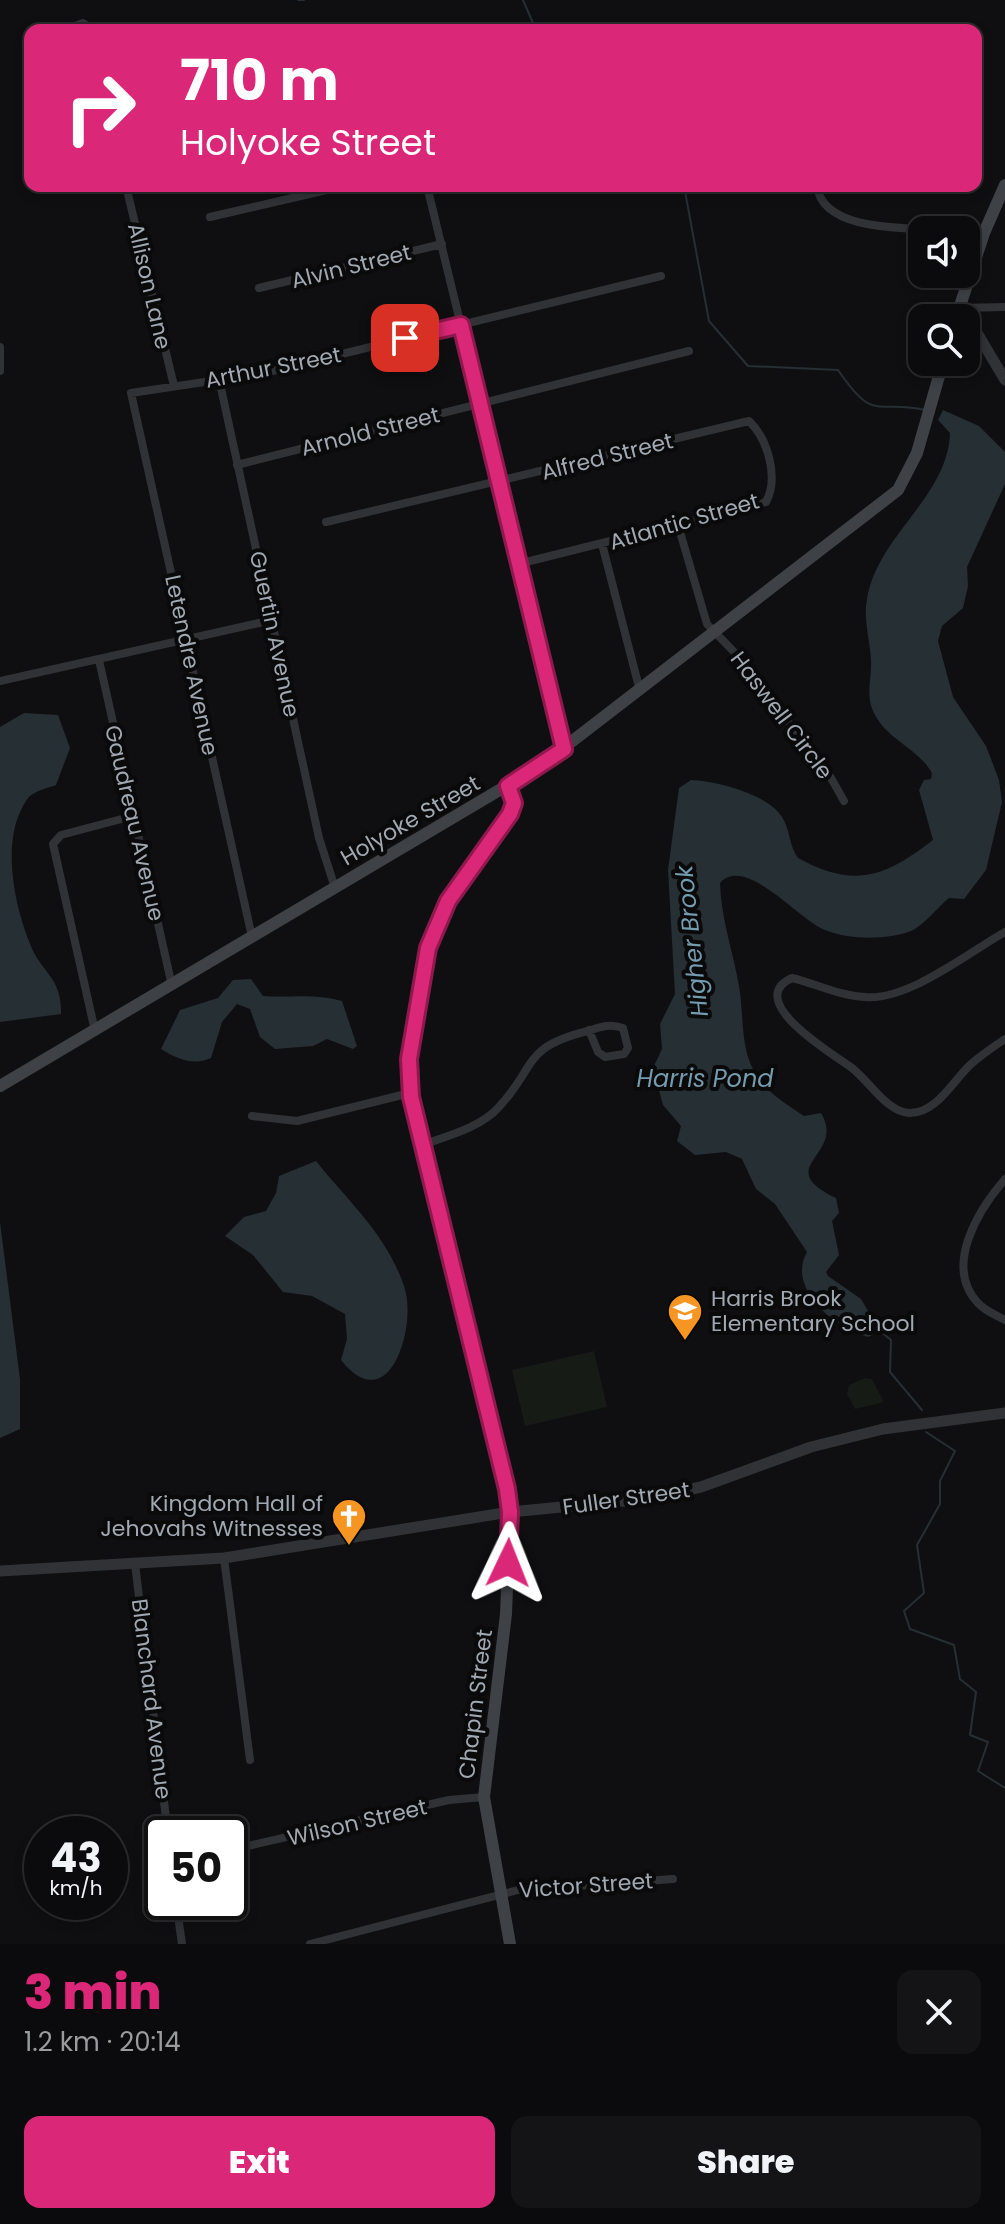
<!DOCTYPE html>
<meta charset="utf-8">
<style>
body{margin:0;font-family:Poppins,sans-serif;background:#141416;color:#f1f3f6;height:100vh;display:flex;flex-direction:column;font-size:30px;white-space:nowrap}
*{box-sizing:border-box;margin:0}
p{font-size:26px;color:#9a9b9d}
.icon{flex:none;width:44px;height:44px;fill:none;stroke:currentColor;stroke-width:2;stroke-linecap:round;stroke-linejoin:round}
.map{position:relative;height:1944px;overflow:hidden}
.drawer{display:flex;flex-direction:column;background:#0b0b0d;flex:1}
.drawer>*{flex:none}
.hud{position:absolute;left:24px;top:24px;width:958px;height:168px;border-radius:16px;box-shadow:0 4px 12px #0003,0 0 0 2px #2b2b2e;background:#db2777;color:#fff;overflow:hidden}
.fabs{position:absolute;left:908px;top:216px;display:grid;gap:16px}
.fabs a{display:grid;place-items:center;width:72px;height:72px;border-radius:16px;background:#0b0b0d;box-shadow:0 4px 12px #0003,0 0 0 2px #2b2b2e;font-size:40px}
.speed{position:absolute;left:24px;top:1816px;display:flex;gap:16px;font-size:40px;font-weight:700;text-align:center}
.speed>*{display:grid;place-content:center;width:104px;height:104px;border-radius:50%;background:#0b0b0d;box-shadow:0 4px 12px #0003,0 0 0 2px #2b2b2e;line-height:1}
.speed small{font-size:20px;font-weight:400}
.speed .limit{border:4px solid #111;border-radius:12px;background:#fff;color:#111}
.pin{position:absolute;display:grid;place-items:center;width:68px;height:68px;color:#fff;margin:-34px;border-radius:16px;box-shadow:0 4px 12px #0006}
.me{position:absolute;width:88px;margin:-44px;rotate:2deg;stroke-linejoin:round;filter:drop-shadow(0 0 6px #0008)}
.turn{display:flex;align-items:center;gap:28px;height:168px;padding:0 24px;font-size:36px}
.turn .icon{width:104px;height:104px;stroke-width:2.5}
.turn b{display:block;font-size:56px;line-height:68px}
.round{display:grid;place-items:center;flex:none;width:84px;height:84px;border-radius:16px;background:#141416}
.overview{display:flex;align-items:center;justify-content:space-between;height:136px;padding:0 24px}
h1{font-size:48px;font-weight:800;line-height:60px;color:#db2777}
.cta{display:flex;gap:16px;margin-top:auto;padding:16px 24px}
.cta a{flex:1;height:92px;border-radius:16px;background:#db2777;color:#fff;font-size:32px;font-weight:800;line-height:92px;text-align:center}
.cta a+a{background:#141416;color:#f1f3f6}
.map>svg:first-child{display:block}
</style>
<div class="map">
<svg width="1005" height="1944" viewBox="0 0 1005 1944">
<rect width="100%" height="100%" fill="#0f0f11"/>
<path fill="#161b16" d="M594 1351 607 1407 525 1426 512 1370Z
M865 1378 872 1379 884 1402 855 1409 847 1394 849 1385Z"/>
<path fill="#262f34" d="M943 410 979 426 1005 452V484L967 567 968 586 963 608 942 626 938 641 953 697 986 746 999 780 1002 802 986 870 964 899 949 898C938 907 923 926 911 931 887 940 849 940 825 930 799 920 745 854 720 883 721 919 733 951 739 986 744 1014 740 1046 754 1071 765 1092 785 1103 804 1116L821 1113C847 1156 770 1166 836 1198L839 1213 832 1221 839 1255 826 1272 828 1276 861 1299 880 1331 868 1337C835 1328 786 1289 807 1252L775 1204 756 1189 742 1159 726 1152 695 1155 677 1141 681 1126 663 1105 653 1068 662 1049 660 1024 675 994 668 870 679 788 691 780C716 781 768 794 782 817 790 829 789 846 798 858 855 889 885 877 933 840L919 790 924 780 931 779 932 773C917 747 888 741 874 713 865 695 872 679 871 660 870 639 863 619 867 599 877 536 948 497 950 433L938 420Z
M24 713 58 715 70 748 56 785C48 788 34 791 28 798 0 836 13 902 30 944 42 974 62 977 61 1014L0 1022V727Z
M251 979 263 996C293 998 312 993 342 1001L357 1046 353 1049 327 1039 313 1046 275 1049 260 1037 250 1009 237 1004 222 1022 211 1058C193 1066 177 1059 161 1049L180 1010 218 998 233 980Z
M316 1161C348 1201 387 1235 404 1286 418 1326 389 1421 341 1360L347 1339 345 1314 312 1296 283 1292 253 1255 225 1236 244 1217 266 1211 276 1193 279 1176Z
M0 1222 20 1379V1429L0 1438Z"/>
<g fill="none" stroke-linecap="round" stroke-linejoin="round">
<path stroke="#262f34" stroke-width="2" d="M298 0H304
M523 0 536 30
M684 186 709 321 748 366 838 370C875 424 875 399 925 410
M881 1332 891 1340 890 1372 922 1410
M926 1432 955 1451 940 1481V1504L917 1545 924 1593 904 1611 910 1629 954 1645 960 1679 976 1692 970 1735 988 1742 978 1771 1005 1788"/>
<path stroke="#303236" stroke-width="8" d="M388 28 389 30
M65 30 83 23 94 30
M126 186 174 386
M427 186 564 749
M817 186C823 234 913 227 951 230
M210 217 344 186
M966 231 984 233
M259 288 442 244
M960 308 1005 307
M0 347V371
M219 379 319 838 335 888
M237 465 689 351
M326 522 749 421C768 439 779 478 766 502L518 564
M678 525 707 624 738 656 831 778 844 801
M602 544 640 691
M99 660 172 986
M0 681 272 620
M1005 932C968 953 908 1001 865 997 839 996 817 984 792 978 741 1001 838 1057 852 1068 869 1081 887 1112 909 1113 936 1114 953 1081 970 1065 981 1055 993 1047 1005 1039
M252 937 131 393 264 373 661 276
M95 1031 53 844 61 835 133 816
M252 1116 297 1121 410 1093
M422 1145C447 1136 480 1128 499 1107 537 1066 522 1047 588 1031 600 1027 610 1023 623 1028L628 1048 624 1054 605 1057 598 1052 589 1030
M1005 1179C979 1209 943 1266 978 1303 985 1311 996 1315 1005 1320
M224 1558 250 1760
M135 1564 168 1834
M230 1850 449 1800 484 1797
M176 1902 182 1944
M310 1944 518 1890 673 1879"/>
<path stroke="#303236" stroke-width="11" d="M959 308 973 326 1005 380
M0 1571 224 1558 510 1512 645 1499 701 1487 811 1447 883 1429 1005 1413"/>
<path stroke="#3e4146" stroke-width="12" d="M956 318 984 233 1005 185
M508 786 514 803 510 814C489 843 463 873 446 905 419 955 405 1040 411 1097L510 1512 506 1614 484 1797 510 1944
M0 1086 540 766 898 490 917 453 943 362"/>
</g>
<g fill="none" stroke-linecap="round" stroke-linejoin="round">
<g stroke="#8e194d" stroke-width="20">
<path id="route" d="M405 338 461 325 564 749 508 786 514 803 510 814 448 901 428 948 409 1059 411 1097 507 1489 510 1512 508 1563"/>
</g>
<use href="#route" stroke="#db2777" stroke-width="14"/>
</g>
<defs>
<g id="school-pin" transform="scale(1.8)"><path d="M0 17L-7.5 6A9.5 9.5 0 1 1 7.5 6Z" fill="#f69522" stroke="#0a0a0b"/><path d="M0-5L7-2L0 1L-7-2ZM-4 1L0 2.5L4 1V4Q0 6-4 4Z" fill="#fff"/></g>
<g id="church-pin" transform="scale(1.8)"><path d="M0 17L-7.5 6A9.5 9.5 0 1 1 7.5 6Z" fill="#f69522" stroke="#0a0a0b"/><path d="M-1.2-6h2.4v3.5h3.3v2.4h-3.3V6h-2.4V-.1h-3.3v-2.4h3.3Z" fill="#fff"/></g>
</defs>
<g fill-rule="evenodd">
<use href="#school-pin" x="685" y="1311"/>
<use href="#church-pin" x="349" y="1516"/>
</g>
<g text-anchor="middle" stroke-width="8" stroke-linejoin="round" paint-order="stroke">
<g font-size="22" fill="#a0a8b2" stroke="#0a0a0b">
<text transform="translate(351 266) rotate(-14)" y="8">Alvin Street</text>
<text transform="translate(150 286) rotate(77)" y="8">Allison Lane</text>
<text transform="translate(273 367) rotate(-11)" y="8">Arthur Street</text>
<text transform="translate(370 431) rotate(-14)" y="8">Arnold Street</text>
<text transform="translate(607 456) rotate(-14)" y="8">Alfred Street</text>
<text transform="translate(684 521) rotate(-16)" y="8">Atlantic Street</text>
<text transform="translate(275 634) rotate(78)" y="8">Guertin Avenue</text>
<text transform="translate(192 665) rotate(78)" y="8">Letendre Avenue</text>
<text transform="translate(782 715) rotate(53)" y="8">Haswell Circle</text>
<text transform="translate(410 820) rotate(-30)" y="8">Holyoke Street</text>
<text transform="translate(135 823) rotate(77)" y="8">Gaudreau Avenue</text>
<text transform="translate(626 1498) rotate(-8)" y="8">Fuller Street</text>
<text transform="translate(152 1699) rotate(83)" y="8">Blanchard Avenue</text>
<text transform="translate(475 1704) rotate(-83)" y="8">Chapin Street</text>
<text transform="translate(357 1822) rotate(-13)" y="8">Wilson Street</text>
<text transform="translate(586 1885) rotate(-4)" y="8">Victor Street</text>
</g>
<g font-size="22" fill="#a0a8b2" stroke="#0a0a0b" text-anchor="start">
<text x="711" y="1306">Harris Brook<tspan x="711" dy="25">Elementary School</tspan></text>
<text x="323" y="1511" text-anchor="end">Kingdom Hall of<tspan x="323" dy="25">Jehovahs Witnesses</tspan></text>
</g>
<g font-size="24" font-style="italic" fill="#759baf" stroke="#0a0a0b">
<text transform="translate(692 941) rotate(-96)" y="8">Higher Brook</text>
<text x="705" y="1087">Harris Pond</text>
</g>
</g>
</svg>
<div class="fabs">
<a><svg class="icon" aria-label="sound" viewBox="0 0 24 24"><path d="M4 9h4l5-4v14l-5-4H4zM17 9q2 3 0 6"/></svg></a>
<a><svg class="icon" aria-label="search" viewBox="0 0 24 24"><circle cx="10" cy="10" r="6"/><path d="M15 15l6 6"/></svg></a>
</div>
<div class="speed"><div>43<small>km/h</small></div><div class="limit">50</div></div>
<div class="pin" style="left:405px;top:338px;background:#d93025"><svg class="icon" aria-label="arrive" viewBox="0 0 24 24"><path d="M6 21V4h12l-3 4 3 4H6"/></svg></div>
<svg class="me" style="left:508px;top:1563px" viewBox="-20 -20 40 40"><path d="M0-17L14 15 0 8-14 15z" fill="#db2777" stroke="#fff" stroke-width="4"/></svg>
<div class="hud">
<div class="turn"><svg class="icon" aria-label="right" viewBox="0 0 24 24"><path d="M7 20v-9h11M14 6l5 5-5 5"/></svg><div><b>710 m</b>Holyoke Street</div></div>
</div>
</div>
<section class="drawer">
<div class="overview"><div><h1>3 min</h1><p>1.2 km · 20:14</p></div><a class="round"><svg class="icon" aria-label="close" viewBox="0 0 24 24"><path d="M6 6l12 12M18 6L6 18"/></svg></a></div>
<div class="cta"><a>Exit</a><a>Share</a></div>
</section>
